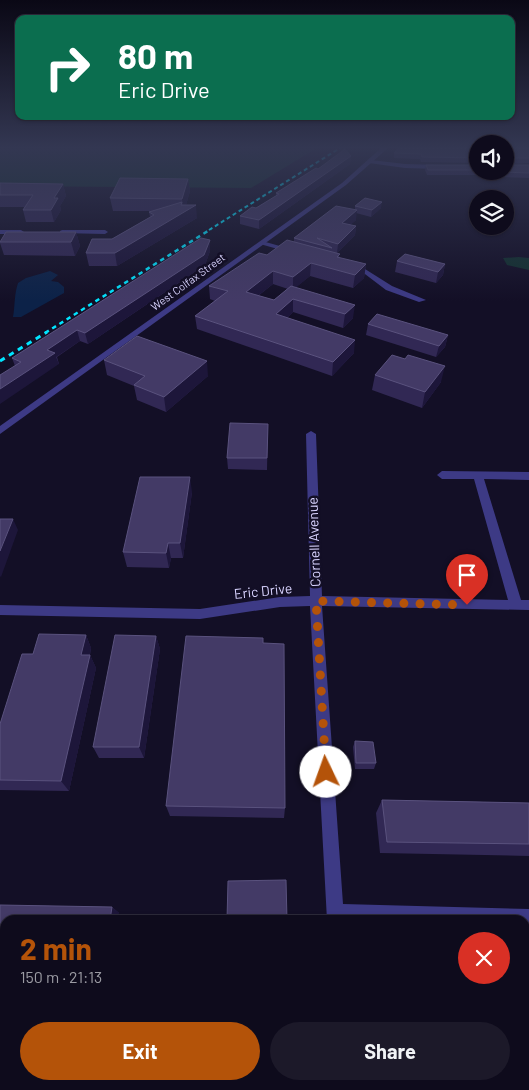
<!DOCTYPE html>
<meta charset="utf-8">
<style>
body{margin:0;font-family:Barlow,sans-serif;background:#1c1929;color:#f1f3f6;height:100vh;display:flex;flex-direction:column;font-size:19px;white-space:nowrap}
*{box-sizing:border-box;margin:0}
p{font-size:16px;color:#9b9ba3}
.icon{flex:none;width:28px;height:28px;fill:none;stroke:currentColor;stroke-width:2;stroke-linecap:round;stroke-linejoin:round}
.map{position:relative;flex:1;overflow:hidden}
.side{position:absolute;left:0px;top:915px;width:530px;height:175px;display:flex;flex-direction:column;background:#0e0b1c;border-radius:15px 15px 0 0;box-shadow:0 1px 4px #0004,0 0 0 1px #2e2b3b}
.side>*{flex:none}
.banner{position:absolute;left:15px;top:15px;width:500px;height:105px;border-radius:10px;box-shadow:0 1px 4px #0004,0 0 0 1px #2e2b3b;background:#0b6e4f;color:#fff;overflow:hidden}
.tools{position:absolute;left:469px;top:135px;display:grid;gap:10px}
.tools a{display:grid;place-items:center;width:45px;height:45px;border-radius:50%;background:#0e0b1c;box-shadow:0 1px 4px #0004,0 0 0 1px #2e2b3b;font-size:25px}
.pin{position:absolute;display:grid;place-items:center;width:42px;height:42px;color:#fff;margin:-51px -21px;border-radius:50% 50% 50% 0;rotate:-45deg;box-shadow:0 0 5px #0007}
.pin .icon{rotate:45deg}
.me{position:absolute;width:55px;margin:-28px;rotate:357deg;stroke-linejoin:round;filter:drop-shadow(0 0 4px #0008)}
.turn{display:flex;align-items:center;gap:18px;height:105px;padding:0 20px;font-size:22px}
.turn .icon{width:65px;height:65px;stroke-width:2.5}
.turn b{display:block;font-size:35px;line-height:42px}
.round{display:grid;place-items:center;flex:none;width:52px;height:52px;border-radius:26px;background:#1c1929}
.overview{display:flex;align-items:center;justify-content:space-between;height:85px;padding:0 20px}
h1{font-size:30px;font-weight:700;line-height:38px;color:#b45309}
.cta{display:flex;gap:10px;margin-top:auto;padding:10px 20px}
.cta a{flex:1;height:58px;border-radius:30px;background:#b45309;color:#fff;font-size:20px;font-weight:700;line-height:58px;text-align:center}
.cta a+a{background:#1c1929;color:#f1f3f6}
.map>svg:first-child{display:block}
</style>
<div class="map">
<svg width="529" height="1090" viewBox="0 0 529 1090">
<rect width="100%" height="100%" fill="#130f26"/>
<path fill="#12302f" d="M0 148H317L251 188 0 186Z
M519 257 529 258V270L507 265 503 258Z"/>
<path fill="#0c2248" d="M50 271 58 275 51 281 58 282 64 287V293L21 317H13C15 306 14 295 18 283L26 278Z"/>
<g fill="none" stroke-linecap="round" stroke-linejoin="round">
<path fill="#3d3a85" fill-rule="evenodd" d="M371 160 405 164 441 165 444 167 441 169 405 168 369 163Z
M0 230H21L24 232 21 234H0Z
M62 230H105L108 232 105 234 60 233V231Z
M262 241 294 250 295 251 292 253 260 244V242Z
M351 265 365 269 392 286 426 300 419 302 386 290 361 271 349 268V266Z
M311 431 316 434 322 596 508 600 474 479H442L437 475 442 471 529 472V480L484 479 521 600H529V610L322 606 343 904 529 909V927L525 926V920H327L310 606 280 607 200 619 0 615V605L200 609 280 597 310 596 306 434Z
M0 1023H5V1041H0Z
M334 1085H354V1090H334Z"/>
<path fill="#3d3a85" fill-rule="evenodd" d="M381 148H388L346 185 0 434V426L342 183Z"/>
<path stroke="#00e5ff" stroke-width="2" stroke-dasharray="4 3" stroke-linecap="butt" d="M209 230 340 148"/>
<path stroke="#00e5ff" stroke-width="2.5" stroke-dasharray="4.5 4" stroke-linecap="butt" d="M45 333 211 229"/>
<path stroke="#00e5ff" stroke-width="3" stroke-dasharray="5.5 5" stroke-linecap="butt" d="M0 361 47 332"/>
</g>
<path fill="#312854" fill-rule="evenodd" d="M478 148V163L421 162 420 159 394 158V153Z
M505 148H529V163L505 164Z
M351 156 350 164 259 229 240 224V216L256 208 276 196V193L318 169Z
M426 165H478V171H505L506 165H529V178L500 177 498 175H427L425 170Z
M188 179 190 191 186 205 197 218 117 266H89L86 253 112 239 150 217 149 212 151 211H113L110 198Z
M0 183 63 184 66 196 60 206 61 210 54 222H26L23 210 24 207H0Z
M355 206 381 208 371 217 356 213V220L350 225 356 226 355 235 337 253 340 258 366 264 364 278 353 288 310 276 296 287 353 318 343 328 293 312 287 318 354 353 332 376 197 329 195 316 215 301 210 299 209 286 294 242V238L355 210ZM273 284 288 289 274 300 258 296Z
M76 232 80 246 75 256 4 255 0 243V241Z
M210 251 205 265 201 268 88 344 80 341 57 357 59 364 15 366 12 358Z
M397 261 445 264 443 275 436 283 395 272Z
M368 324 448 335 445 347 436 357 366 335Z
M104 360 208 376 166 412 137 400 134 386 107 375Z
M375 375 441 382 422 408 372 390Z
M268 424 267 470 228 469 227 458Z
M192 492 183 558H171L169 568 127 567 123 552Z
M86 635 91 648 90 655 96 668 69 791 0 790V724L33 654Z
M156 636 160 649 144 758H99L93 747Z
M263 643 285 808 284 818 170 816 166 806Z
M355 741 376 763 374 769H355L353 747Z
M382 800 529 803V856L380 853 376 813Z
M0 905 112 907 119 913 5 920V965H0Z
M499 1085H525L529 1090H500Z"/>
<path fill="#1d163a" d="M351 156 350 164 259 229V220Z
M188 179 190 191 184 212 182 199Z
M63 184 66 196 60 206 61 210 54 222 51 210 54 198Z
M182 202 183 213 196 205 197 218 117 266 115 253 181 205Z
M382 202 381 208 371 217 372 210Z
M357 210 356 220 341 233 342 223Z
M356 226 355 235 337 253 338 244Z
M76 232 80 246 75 256 71 242Z
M210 240V251L205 265 88 344 85 333Z
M311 263 310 276 293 290V277Z
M366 264 364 278 353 288 355 275Z
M445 264 443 275 436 283 438 272Z
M273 271V284L246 305V292Z
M293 299V312L276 328V314Z
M355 305 353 318 343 328 345 314Z
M77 330 80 341 56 357 59 364 0 404V389L47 350Z
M448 335 445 347 436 357 439 346Z
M355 340 354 353 332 376 333 362Z
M207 361 208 376 166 412 164 397Z
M445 366 441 382 422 408 425 392Z
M190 477 192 492 183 558 180 543Z
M13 519 18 530 1 577 0 576V551Z
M168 543 171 558 169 568 166 553Z
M86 635 91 648 87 668 81 655Z
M156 636 160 649 144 758 139 747Z
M90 655 96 668 69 791 61 781Z
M112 907 119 913 118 920H110Z"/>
<path fill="#433a66" stroke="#5a527e" d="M399 148H478V158L422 157 421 154 394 153Z
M505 148H529V158H505V160Z
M345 149 351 156 259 220 240 216 252 207 256 208 279 194 276 193 316 168 318 169Z
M505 164 506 165H529V173L501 172V171H505Z
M426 165H478V170H428Z
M120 178 188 179 182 199 110 198Z
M0 183 63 184 54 198H58L51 210H23L33 195H0Z
M365 198 382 202 372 210 355 206Z
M182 202 181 205H196L115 253H86L92 239H112L154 215 149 212Z
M336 206 357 210 342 223 356 226 338 244 317 238 332 248 294 238Z
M6 232H76L71 242H0Z
M201 238 210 240 204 255 85 333 77 330 47 350 55 353 0 389V375L21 362 12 358Z
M287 240 340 254 337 257 366 264 355 275 311 263 293 277 273 271 246 292 274 300 291 286 355 305 345 314 293 299 276 314 355 340 333 362 195 316 228 291 209 286 259 253 267 255Z
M405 254 445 264 438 272 397 261Z
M377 314 448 335 439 346 368 324Z
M137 336 207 361 164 397 134 385 145 376 104 360Z
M392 355 405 359 408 355 445 366 425 392 375 375Z
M230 423 268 424 267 458H227Z
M140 477H190L180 543H168L166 553 123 552Z
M0 519H13L0 551Z
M39 634 86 635 81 655H90L61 781 0 780V724L22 654H33Z
M115 635 156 636 139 747H93Z
M186 636 263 638V643L284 644 285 808 166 806Z
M355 741 373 742 376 763H356Z
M382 800 529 803V844L387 842Z
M286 880 287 920H227L228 881Z
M0 905 112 907 110 920H5V962H0Z
M525 1058 529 1079V1090H509V1085H525Z"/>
<linearGradient id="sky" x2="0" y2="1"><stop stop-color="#0a0815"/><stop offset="0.49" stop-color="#333752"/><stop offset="1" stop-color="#333752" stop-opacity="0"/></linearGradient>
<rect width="529" height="301" fill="url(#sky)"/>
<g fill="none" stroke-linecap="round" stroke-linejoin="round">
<path stroke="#b45309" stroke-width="9" stroke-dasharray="0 16.2" d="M326 772 316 601 467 605"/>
</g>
<g text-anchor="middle" stroke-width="5" stroke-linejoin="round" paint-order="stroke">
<g font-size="11" fill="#d9d4ff" stroke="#130f26">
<text transform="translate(188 282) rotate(-36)" y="4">West Colfax Street</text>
</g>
<g font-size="14" fill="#d9d4ff" stroke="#130f26">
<text transform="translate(314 542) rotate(-92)" y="5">Cornell Avenue</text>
<text transform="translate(263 591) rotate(-6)" y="5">Eric Drive</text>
</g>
</g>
</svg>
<div class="tools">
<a><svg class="icon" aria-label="sound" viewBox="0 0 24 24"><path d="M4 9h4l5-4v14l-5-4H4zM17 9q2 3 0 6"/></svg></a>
<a><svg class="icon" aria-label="layers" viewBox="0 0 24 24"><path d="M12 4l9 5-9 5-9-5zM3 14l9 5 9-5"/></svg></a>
</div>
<div class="pin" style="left:467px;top:605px;background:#d93025"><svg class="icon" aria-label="arrive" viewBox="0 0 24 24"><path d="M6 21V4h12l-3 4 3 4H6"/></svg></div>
<svg class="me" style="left:326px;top:772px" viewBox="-20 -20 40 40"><circle r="19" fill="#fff"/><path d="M0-13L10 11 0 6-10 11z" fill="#b45309"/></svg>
<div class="banner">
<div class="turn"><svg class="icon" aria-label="right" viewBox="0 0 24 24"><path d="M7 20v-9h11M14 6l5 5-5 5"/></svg><div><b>80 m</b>Eric Drive</div></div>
</div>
<section class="side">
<div class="overview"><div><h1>2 min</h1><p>150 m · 21:13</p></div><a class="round" style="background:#d93025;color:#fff"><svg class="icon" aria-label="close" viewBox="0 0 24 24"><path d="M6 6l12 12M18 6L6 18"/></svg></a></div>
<div class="cta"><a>Exit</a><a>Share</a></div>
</section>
</div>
